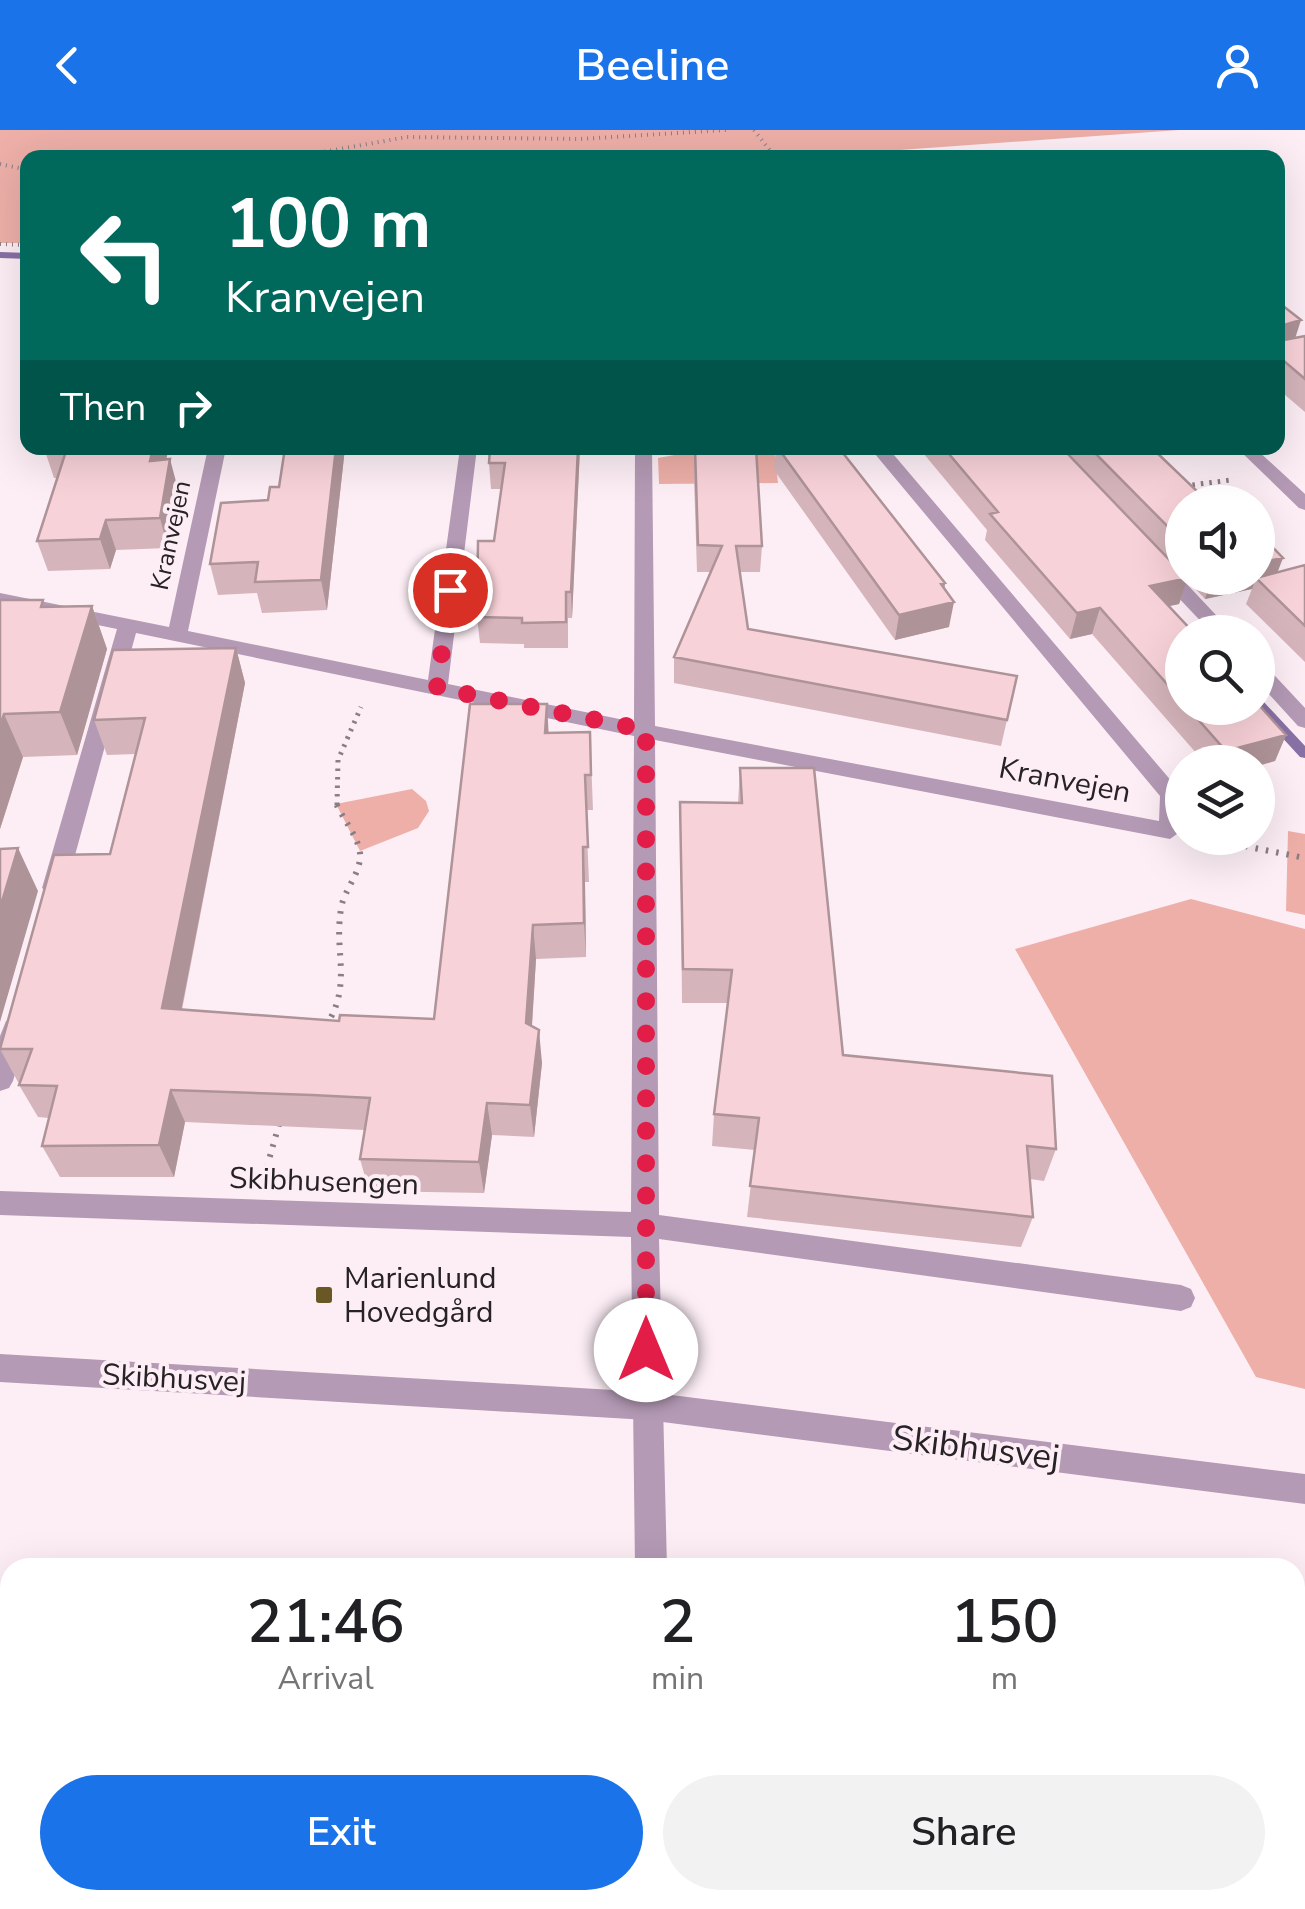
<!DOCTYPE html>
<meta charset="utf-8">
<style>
body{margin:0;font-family:"Nunito Sans",sans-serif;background:#f2f2f2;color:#202124;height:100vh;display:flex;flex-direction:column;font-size:38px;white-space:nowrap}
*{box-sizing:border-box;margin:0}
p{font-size:32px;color:#757577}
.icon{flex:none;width:55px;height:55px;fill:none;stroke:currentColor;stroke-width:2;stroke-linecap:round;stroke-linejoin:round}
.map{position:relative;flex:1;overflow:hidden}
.sheet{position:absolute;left:0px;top:1428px;width:1305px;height:352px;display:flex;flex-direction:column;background:#fff;border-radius:30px 30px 0 0;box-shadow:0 10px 40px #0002}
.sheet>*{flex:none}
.hud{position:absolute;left:20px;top:20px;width:1265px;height:305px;border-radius:20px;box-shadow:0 10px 40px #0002;background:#00695c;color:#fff;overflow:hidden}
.fabs{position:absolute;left:1165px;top:355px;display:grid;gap:20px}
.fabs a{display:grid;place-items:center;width:110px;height:110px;border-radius:50%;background:#fff;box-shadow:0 10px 40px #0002;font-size:50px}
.pin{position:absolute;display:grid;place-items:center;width:85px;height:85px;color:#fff;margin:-42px;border:5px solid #fff;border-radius:50%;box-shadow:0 2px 10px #0007}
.me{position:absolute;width:110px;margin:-55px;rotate:0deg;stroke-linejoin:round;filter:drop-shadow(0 0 8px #0008)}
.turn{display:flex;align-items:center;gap:35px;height:210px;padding:0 40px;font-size:45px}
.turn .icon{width:130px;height:130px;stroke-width:2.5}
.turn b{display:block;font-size:70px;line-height:85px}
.then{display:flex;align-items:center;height:95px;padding:0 40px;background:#0003;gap:20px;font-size:38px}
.eta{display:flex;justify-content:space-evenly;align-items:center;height:170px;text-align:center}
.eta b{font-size:60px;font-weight:600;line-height:70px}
.primary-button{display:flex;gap:20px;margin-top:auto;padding:20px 40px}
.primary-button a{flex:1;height:115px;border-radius:60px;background:#1a73e8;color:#fff;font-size:40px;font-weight:600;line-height:115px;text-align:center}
.primary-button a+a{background:#f2f2f2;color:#202124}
header{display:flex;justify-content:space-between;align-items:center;height:130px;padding:0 40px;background:#1a73e8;color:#fff;font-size:45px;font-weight:600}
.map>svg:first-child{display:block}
</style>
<header><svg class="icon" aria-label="back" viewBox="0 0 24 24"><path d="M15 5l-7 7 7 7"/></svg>Beeline<svg class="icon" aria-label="person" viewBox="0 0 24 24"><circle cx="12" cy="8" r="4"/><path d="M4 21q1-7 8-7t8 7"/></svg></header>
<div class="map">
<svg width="1305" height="1779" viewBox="0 0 1305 1779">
<rect width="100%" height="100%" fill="#fdeef6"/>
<path fill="#edafa8" d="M0 0H1179L789 28H28L27 113H0Z
M713 318H774L778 353 659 354 658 328Z
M412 659 426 671 429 681 418 698 360 721 336 674Z
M1288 701 1305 704V785L1286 781Z
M1191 769 1305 799V1259L1256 1247 1015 819Z"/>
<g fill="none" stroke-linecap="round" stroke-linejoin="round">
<path fill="#8770a3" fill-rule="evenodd" d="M0 122 28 123V129L0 128Z
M1258 569 1262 570 1305 616V628L1300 627 1255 578H1258Z"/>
<path stroke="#887e83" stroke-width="4" stroke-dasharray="1 5" stroke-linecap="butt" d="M754 0 776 28
M289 28 407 7 580 9 726 0
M0 34 28 40
M0 114 28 115"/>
<path stroke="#887e83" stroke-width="5" stroke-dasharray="2.5 6" stroke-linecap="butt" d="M1184 356 1231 350
M337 675 338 630 361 577"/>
<path stroke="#887e83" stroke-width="6" stroke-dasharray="2.5 8" stroke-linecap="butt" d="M1204 708 1305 728
M326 896C354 852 332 820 342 774 346 758 362 740 360 723 358 706 342 688 336 673
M264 1047 280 991"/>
<path fill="#b49ab5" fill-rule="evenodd" d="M1160 431 1167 433 1232 502H1211L1153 441 1150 437Z
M1258 533 1265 535 1305 578V598L1298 596 1258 552Z"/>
<path fill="#b49ab5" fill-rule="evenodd" d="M208 318H226L188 501 428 550 460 318H477L448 554 634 592 635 318H652L655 596 1159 691 1160 666 870 318H888L1179 660 1181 701 1170 709 655 610 659 1085 1181 1155 1191 1159 1195 1168 1191 1177 1181 1181 659 1109 667 1438H635L631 1107 0 1085V1061L631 1082 634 606 136 503 66 758 54 767 42 758 117 499 0 475V463L169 497Z
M1237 318H1255L1305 364V380L1299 378Z
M15 888 24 891 28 898 13 951 9 958 0 961V906L6 891Z
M643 1770H679V1779H643Z"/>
<path fill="#b49ab5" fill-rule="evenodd" d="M0 1224 647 1262 1305 1344V1374L647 1290 0 1252Z"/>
</g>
<path fill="#d5b5bb" d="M1278 172 1295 207 1305 206V282L1278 259Z
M44 318H169L166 330 178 359 168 418 116 420 110 439 48 441 37 411 57 348H54Z
M345 318 327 480 262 483 257 463 218 465 210 434 279 357Z
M490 318H580L572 488H568V518H524V514L480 513 477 487 494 411 502 359H491L489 333Z
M693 318H756L762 416 760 442H739L748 499 1017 546 1001 616 674 553V527L711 442H697Z
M776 318H839L945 453 944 459 949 497 895 510 774 340Z
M919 318H1152L1182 372V448H1258L1305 435V532L1246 474 1252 459 1205 469 1187 450 1179 474 1169 476 1182 502V578H1258L1286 605 1275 631 1204 632 1092 504 1070 509 985 410 987 400Z
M0 470 46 477 92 476 107 519 77 625 23 627 0 699Z
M236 518 245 553 182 880 339 891 434 889 549 603 590 602 593 680H586L589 752H585L586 827 536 829 532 896 542 933 534 1007 492 1005 484 1063 369 1061 360 1029 365 1000 185 992 174 1047H60L42 1016 49 988 38 987 19 955 20 952H18L0 919 110 724 136 624 107 625 94 590Z
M740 638 843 925 1056 1019 1044 1051 1030 1049 1033 1087 1021 1117 747 1087 755 1020 712 1016 714 984 728 873H682L680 672 738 673Z
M777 1770H918L920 1779H778Z
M977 1770H1205L1206 1779H979Z"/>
<path fill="#ae9398" d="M1301 190 1293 215 1278 219 1284 195Z
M153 318H169L158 361 150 331Z
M336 318H345L327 480 321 450Z
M578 318H580L572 488 571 462Z
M170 329 178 359 168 418 160 388Z
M106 390 116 420 110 439 100 409Z
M1283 428 1273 454 1256 448 1252 459 1205 469 1212 448H1258V433Z
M1188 448 1179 474 1142 482 1150 456Z
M945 453 942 475 954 472 949 497 895 510 899 485 941 454Z
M92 476 107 519 77 625 60 582Z
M1100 478 1092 504 1070 509 1077 483Z
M236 518 245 553 175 912 162 878Z
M547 574 549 610 545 603Z
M4 584 23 627 0 699V597Z
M1286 605 1275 631 1258 636V632H1222L1226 621Z
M583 717 585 752 586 827 584 793Z
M18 718 38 761 0 892V778Z
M533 795 536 829 530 926 526 893Z
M539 900 542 933 534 1007 530 975Z
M171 960 185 992 174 1047 159 1015Z
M487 973 492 1005 484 1063 479 1032Z
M549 1770H554V1779H549Z
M0 1771 17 1779H0Z"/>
<path fill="#f8d2d9" stroke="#ae9398" stroke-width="2.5" d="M1278 172 1301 190 1284 195V210L1305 206V249L1278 226Z
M67 318H153L150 331 170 329 160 388 106 390 100 409 37 411Z
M285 318H336L321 450 255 452 258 432 210 434 221 373 268 370 270 357H279Z
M490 318H578L571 462H566V492L522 493V488L477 487 478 411H494L505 333H489Z
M695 318H756L762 416H736L748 499 1017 546 1007 590 674 527 722 416 698 415Z
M778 318H839L945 453 941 454 954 472 899 485Z
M944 318H1062L1182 443V448H1188L1150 456 1193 502H1182V571L1100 478 1077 483 990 384 998 382Z
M1090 318H1152L1203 367 1220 364 1229 372H1182V411Z
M1258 402 1283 428 1258 433Z
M1305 435V496L1256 448Z
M0 470H43L41 477 92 476 60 582 4 584 0 597Z
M236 518 162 878 339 891 340 885 434 889 470 574H547L545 603 590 602 591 645H585L588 717H583L584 793 533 795 526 893 539 900 530 975 487 973 479 1032 360 1029 370 968 312 965 171 960 159 1015 42 1016 57 956 19 955 32 919H0L54 725 110 724 145 588 94 590 113 520Z
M1258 574 1286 605 1226 621 1188 578H1258Z
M740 638H814L843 925 1052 946 1056 1019 1027 1016 1033 1087 750 1056 759 988 714 984 732 840 683 839 680 672 742 673Z
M18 718 0 778V719Z
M140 1770H549V1779H138Z
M785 1770H918L920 1779H785Z
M996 1770H1205L1206 1779H997Z"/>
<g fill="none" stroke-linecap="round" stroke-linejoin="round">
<path stroke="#e11d48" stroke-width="18" stroke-dasharray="0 32.4" d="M450 460 437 558 646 600V1220"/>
</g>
<rect fill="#695725" stroke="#fdeef6" stroke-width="4" x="314" y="1155" width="20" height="20" rx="5"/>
<g text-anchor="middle" stroke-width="8" stroke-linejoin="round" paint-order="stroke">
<g font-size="25" fill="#272225" stroke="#fdeef6">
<text transform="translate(170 405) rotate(-78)" y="9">Kranvejen</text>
</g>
<g font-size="30" fill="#272225" stroke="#fdeef6">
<text transform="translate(1065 650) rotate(11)" y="10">Kranvejen</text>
<text transform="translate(324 1051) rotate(2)" y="10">Skibhusengen</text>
<text transform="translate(174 1248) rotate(3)" y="10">Skibhusvej</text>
</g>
<g font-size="30" fill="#272225" stroke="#fdeef6" text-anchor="start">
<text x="344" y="1158">Marienlund<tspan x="344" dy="34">Hovedgård</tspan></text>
</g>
<g font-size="35" fill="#272225" stroke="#fdeef6">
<text transform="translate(976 1317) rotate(7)" y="12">Skibhusvej</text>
</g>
</g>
</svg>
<div class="fabs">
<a><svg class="icon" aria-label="sound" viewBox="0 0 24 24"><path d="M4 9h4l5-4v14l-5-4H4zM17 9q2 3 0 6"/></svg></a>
<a><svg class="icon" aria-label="search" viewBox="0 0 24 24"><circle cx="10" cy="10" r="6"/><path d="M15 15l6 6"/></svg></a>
<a><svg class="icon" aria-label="layers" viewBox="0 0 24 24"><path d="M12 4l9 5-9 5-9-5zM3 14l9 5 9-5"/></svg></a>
</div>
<div class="pin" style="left:450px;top:460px;background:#d93025"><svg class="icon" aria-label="arrive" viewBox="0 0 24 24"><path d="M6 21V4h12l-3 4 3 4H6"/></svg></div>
<svg class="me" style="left:646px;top:1220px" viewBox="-20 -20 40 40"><circle r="19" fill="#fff"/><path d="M0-13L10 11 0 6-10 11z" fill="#e11d48"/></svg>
<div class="hud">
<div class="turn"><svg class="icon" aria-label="left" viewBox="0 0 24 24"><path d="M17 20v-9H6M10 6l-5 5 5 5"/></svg><div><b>100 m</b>Kranvejen</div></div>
<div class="then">Then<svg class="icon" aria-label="right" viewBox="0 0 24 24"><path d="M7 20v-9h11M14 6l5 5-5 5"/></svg></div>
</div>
<section class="sheet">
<div class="eta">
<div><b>21:46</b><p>Arrival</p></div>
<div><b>2</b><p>min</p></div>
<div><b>150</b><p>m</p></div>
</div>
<div class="primary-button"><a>Exit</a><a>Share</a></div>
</section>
</div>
